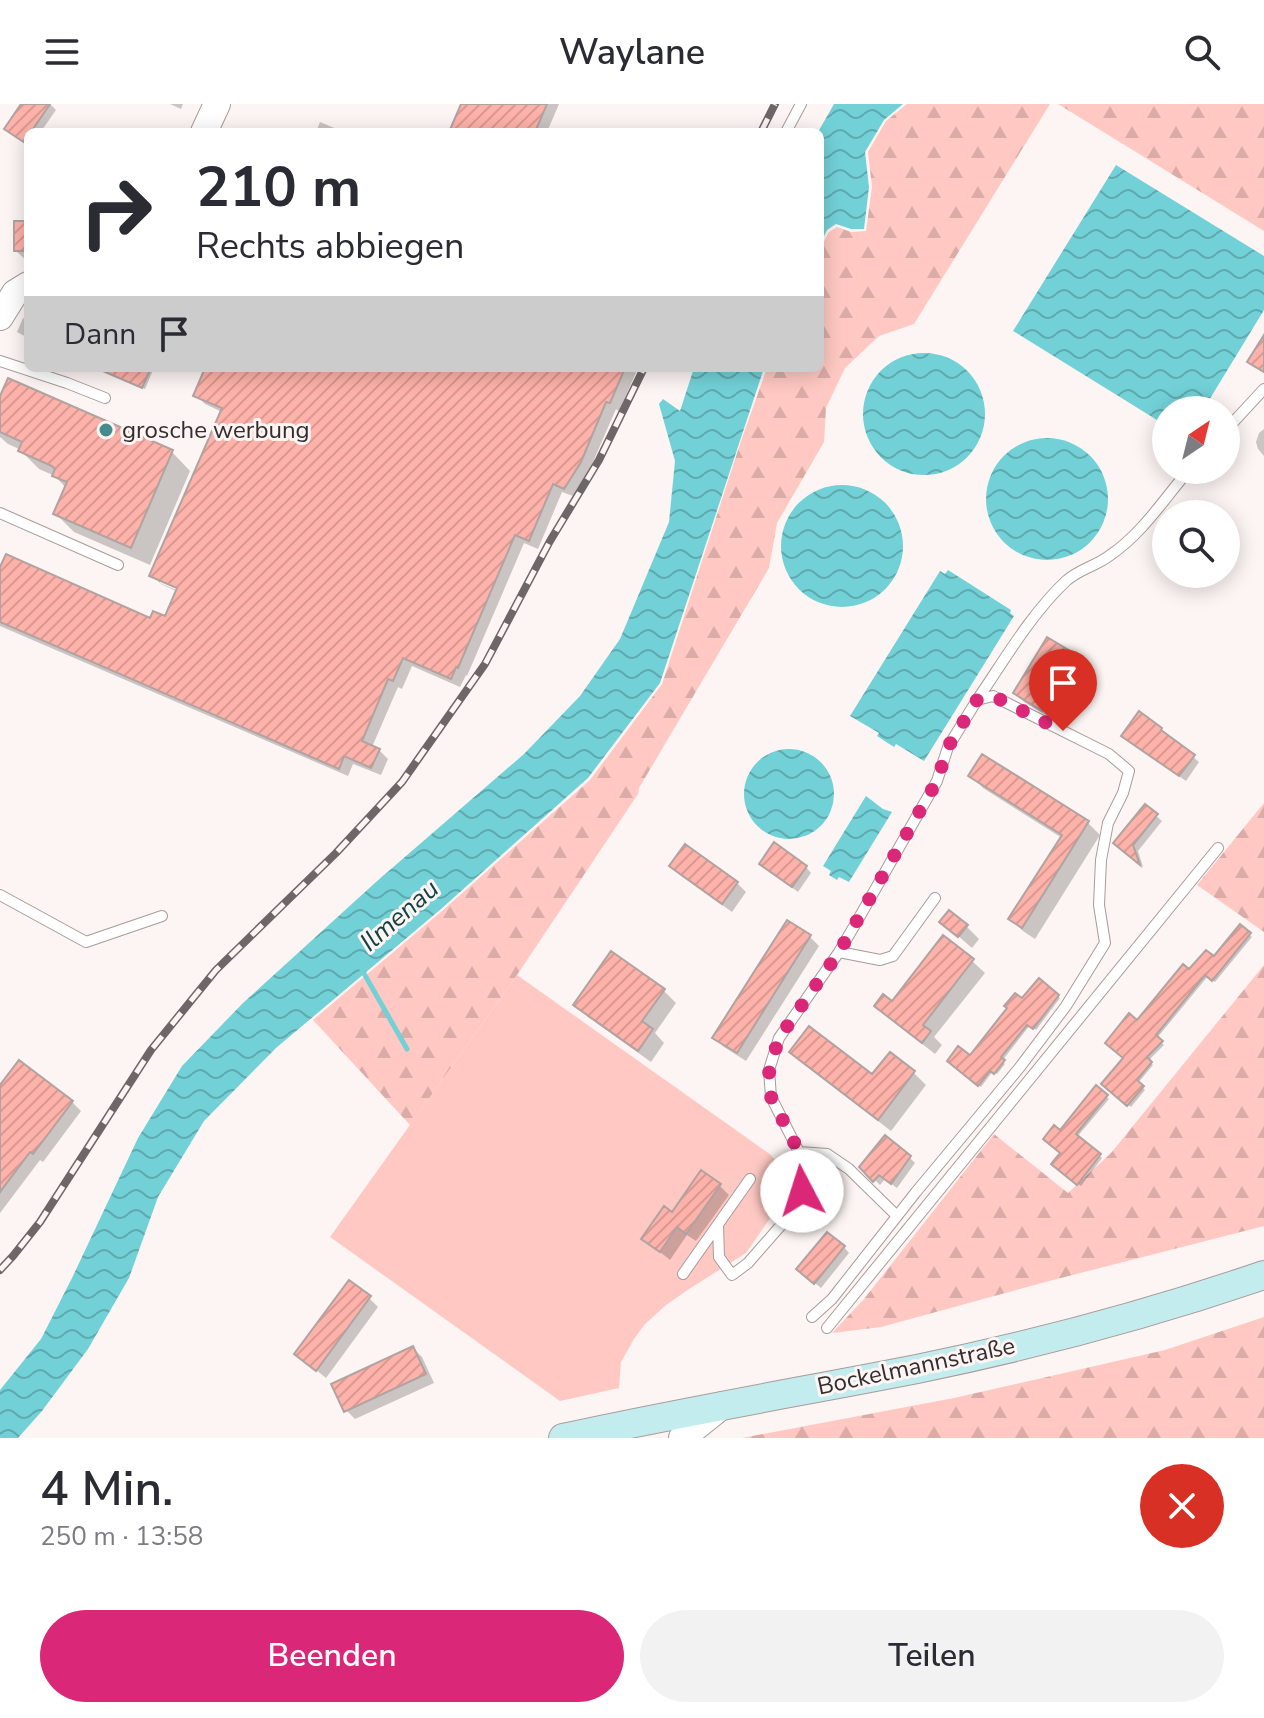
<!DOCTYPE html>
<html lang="de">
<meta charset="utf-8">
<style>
body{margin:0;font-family:"Nunito Sans",sans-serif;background:#f2f2f3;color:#2b2b33;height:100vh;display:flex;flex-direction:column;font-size:30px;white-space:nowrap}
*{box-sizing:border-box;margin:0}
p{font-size:26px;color:#7c7c81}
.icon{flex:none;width:44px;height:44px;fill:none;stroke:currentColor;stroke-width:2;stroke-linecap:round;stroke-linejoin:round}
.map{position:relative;height:1334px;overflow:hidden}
.sheet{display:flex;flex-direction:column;background:#fff;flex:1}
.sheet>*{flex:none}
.hud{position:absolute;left:24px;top:24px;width:800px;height:244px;border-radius:12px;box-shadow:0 4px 20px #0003;background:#fff;color:#2b2b33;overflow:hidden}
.needle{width:52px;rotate:35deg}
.fabs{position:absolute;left:1152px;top:292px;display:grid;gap:16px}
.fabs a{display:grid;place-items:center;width:88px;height:88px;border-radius:50%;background:#fff;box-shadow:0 4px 20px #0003;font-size:40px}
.pin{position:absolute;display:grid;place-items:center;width:68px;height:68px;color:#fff;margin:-82px -34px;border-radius:50% 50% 50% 0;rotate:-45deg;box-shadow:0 0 8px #0007}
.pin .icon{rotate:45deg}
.me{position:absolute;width:88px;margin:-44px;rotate:355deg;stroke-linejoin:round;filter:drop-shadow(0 0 6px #0008)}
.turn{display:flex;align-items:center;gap:28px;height:168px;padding:0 40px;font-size:36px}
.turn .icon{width:104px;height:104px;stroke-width:2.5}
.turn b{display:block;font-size:56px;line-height:68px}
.then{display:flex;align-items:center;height:76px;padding:0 40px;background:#0003;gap:16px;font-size:30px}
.round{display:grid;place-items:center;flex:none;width:84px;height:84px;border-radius:42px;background:#f2f2f3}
.head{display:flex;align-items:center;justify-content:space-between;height:136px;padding:0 40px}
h1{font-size:48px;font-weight:600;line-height:60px}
.primary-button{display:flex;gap:16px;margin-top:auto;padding:16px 40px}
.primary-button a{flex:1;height:92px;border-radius:48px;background:#db2777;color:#fff;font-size:32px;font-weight:600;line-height:92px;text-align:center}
.primary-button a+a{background:#f2f2f3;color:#2b2b33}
header{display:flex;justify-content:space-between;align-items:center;height:104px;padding:0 40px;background:#fff;font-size:36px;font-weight:600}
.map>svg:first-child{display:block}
</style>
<header><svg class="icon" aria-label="menu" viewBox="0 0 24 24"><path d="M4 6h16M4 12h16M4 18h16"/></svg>Waylane<svg class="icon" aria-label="search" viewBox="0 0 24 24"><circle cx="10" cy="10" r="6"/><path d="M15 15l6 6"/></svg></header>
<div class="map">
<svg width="1264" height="1334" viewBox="0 0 1264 1334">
<defs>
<pattern id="forest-firs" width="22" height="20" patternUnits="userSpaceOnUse" patternTransform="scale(2)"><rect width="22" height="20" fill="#ffc8c2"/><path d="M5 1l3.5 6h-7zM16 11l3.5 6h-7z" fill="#dbaca7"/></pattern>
<pattern id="water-waves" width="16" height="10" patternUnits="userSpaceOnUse" patternTransform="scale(2)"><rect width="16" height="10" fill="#72d1d7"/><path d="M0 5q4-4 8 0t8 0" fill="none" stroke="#5eaaaf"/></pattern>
<pattern id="building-hatch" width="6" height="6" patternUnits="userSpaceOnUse" patternTransform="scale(2)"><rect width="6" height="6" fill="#feb2a9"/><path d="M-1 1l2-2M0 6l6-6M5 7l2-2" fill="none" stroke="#da9992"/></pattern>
</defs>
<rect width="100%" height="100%" fill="#fdf5f3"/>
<path fill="#ffc8c2" d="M517 871 771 1051 788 1074 789 1087 746 1149 686 1187 665 1202 645 1220 634 1235 621 1258 619 1284 560 1297 330 1133Z"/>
<path fill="url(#forest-firs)" d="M907 0H1050L914 220 879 232 845 264 826 304 824 338 777 419 769 464 639 684 638 690 517 871 410 1021 313 916 442 807 590 676 662 580 741 337 767 264H820V145L829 128 837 123 851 128 866 127 872 83 868 48 886 17Z
M1058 0H1264V127Z
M1264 699V828L1197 781Z
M1264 861V1122L1053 1176 881 1223 832 1229 864 1195 994 1030 1068 1089 1111 1049Z
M1264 1213V1334H742L954 1294 1165 1246Z"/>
<path fill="url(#water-waves)" d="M834 0H903L884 16 865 48 869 83 864 125H851L836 120 827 126 820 140V28H818Z
M1116 61 1264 152V206L1203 306H1166V317L1159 313 1157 316 1013 227Z
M863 310a61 61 0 1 1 122 0a61 61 0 1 1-122 0Z
M694 264H764L660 579 588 674 441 805 276 944 204 1017 158 1093 129 1174 88 1245 42 1307 18 1334H0V1286L41 1235 72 1174 138 1034 182 962 243 899 376 778 524 650 580 592 620 535 669 418 675 357 659 300 663 295 680 307Z
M986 395a61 61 0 1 1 122 0a61 61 0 1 1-122 0Z
M781 442a61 61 0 1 1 122 0a61 61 0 1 1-122 0Z
M948 466 1011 506 1010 509 1014 512 924 657 896 640 894 643 877 632 879 629 850 612 940 467 945 470Z
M744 690a45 45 0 1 1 90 0a45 45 0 1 1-90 0Z
M866 692 883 705 892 708 849 778 839 773 837 776 829 771 831 767 823 762Z"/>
<path fill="#0003" fill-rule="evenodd" d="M23 0H50L56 6 42 26 45 28H28V41Z
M170 0H183L181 5Z
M463 0H559L547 28H451Z
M320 18 344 28H316Z
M28 119V158L16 147Z
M23 214 28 216V234L17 228Z
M97 264H154L145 285Z
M207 264H638L619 307 616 305 589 367 573 392 562 388 538 445 524 439 467 572 466 571 460 583 412 562 402 585 398 583 372 643 379 646 388 655 381 671 353 660 348 672 0 522V468L151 517 166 515 178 488 161 480 152 471 222 308 205 300 196 291ZM160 474 187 486 185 490 160 479Z
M0 297 172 348 190 367 150 461 74 428 55 409 66 384 55 372 39 365 19 345 8 340 0 333Z
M1264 325V352L1258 345 1256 338 1259 329Z
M1076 552 1085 561 1052 615 1024 598 1015 589Z
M1161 625 1199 658 1186 677 1129 637Z
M983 653 1088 719 1100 731 1035 835 1023 827 1011 815 1062 734 983 684 971 671Z
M1145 702 1162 717 1138 747 1143 763 1121 745Z
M685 742 737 779 746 788 732 808 680 771 671 762Z
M806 763 811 769 798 788 767 765Z
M942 818 966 822 979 835 972 844Z
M1240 823 1252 833 1215 878 1208 872 1157 934 1164 941 1148 957 1153 961 1138 979 1145 986 1131 1003 1104 980 1126 954 1138 919 1190 868 1214 855Z
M810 833 819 842 746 957 724 943 715 934Z
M972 857 985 869 934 933 942 941 935 950 889 914 877 902 892 900Z
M1039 877 1060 894 1036 926 1030 921 1002 957 1005 960 997 970 993 967 981 983 949 957 970 954Z
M664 887 676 899 655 929 664 939 651 958 588 913 576 901Z
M792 948 872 973 890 950 914 969 926 981 891 1027 804 960Z
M1096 984 1109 995 1077 1033 1102 1054 1081 1082 1054 1060 1062 1049Z
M0 985 72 998 81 1007 43 1058 40 1056 0 1109Z
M910 1054 915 1059 897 1084 885 1075 880 1081 861 1063Z
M720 1082 729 1091 696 1137 687 1131 670 1156 644 1135 672 1110Z
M844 1143 849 1149 821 1184 805 1171Z
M369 1194 378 1203 326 1274 297 1250Z
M413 1244 422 1253 434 1279 355 1315 346 1306Z"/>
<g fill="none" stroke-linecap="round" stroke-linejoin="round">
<path stroke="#72d1d7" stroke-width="5" d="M362 866 407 945"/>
</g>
<path fill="url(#building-hatch)" stroke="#b0a3a1" stroke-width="2" d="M21 0H50L31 28H28V41L4 25Z
M461 0H547L535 28H449Z
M14 117H28V147H14Z
M1264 231V268L1247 258Z
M96 264H151L142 284Z
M205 264H625L610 299 606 298 581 358 564 385 553 380 529 437 515 431 458 564 456 563 451 575 403 554 393 577 388 575 362 637 380 645 371 664 344 652 339 665 0 518V463L6 450 150 514 153 507 165 512 177 484 149 472 222 304 193 292Z
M8 274 173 346 131 444 53 410 67 378 52 372 55 365 52 362 18 347 22 338 0 328V292Z
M1047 533 1077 551 1042 607 1013 589Z
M1139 607 1162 624 1161 626 1195 651 1179 672 1121 632Z
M982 650 1089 717 1022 824 1008 815 1062 731 968 672Z
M1145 700 1158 710 1133 741 1140 761 1113 739Z
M774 738 807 762 792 783 759 760Z
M685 740 738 778 722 800 669 762Z
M949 806 968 821 958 833 939 818Z
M787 816 811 831 737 949 712 934Z
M1240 820 1251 829 1212 877 1205 871 1156 931 1163 937 1147 953 1152 958 1137 976 1144 982 1127 1002 1101 980 1123 954 1105 939 1129 909 1137 916 1183 860 1189 865 1206 846 1214 852Z
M943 831 974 855 923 921 931 927 922 939 874 902 883 890 892 897Z
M611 847 665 885 642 917 653 925 638 947 573 901Z
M1039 874 1059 891 1033 925 1027 921 1001 953 1005 956 994 970 990 967 978 982 947 957 958 942 970 951 1007 904 1004 902 1015 889 1022 894Z
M809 922 872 970 890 948 915 967 878 1016 789 948Z
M19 956 73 997 33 1050 30 1048 0 1088V981Z
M1096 981 1108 991 1076 1030 1101 1050 1077 1081 1051 1060 1060 1049 1043 1035 1054 1021 1060 1026Z
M885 1031 911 1052 891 1080 879 1071 873 1078 859 1063Z
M701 1066 721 1080 686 1130 677 1123 660 1148 641 1135 664 1102 672 1108Z
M827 1128 845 1142 814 1180 796 1165Z
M349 1176 371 1192 316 1267 294 1250Z
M413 1242 426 1270 344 1308 331 1280Z"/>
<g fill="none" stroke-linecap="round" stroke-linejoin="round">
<g stroke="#a89b99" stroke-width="12">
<path id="service" d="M786 28 801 0
M0 257 67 279 105 294
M1226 326 1264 285
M0 409 118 461
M977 596C1005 555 1031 510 1066 477 1079 465 1096 462 1109 452 1143 429 1163 396 1189 366
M0 791 86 838 162 812
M839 848 880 856 893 852 935 794
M799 1048 827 1050 849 1065 897 1112
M718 1121 719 1153 732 1171 748 1159 783 1119 802 1087 804 1071 799 1048 771 993 769 966 779 934 839 848 856 819 937 677 948 643 977 596 993 592 1109 650 1129 667 1123 689 1108 719 1101 756 1099 801 1105 839 1066 902 1020 963 916 1088 832 1195 812 1213
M683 1170 750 1075
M827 1224 1218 744"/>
</g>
<g stroke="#a89b99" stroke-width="28">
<path id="tertiary" d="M204 28 217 0
M0 213 15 189 28 181
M682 1334 723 1301"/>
</g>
<g stroke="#a89b99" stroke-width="30">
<path id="secondary" d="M563 1334C681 1308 799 1288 917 1265 1034 1241 1150 1210 1264 1171"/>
</g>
<use href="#service" stroke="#fff" stroke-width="10"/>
<use href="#tertiary" stroke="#fff" stroke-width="26"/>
<use href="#secondary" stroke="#c3ecef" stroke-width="28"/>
<g stroke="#6e6767" stroke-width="8">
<path id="rail" d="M761 28 775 0
M0 1166 13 1152 40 1118 151 946 216 866 336 749 402 678 485 560 550 437 599 356 644 264"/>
</g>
<use href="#rail" stroke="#fdf5f3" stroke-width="5" stroke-dasharray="15" stroke-linecap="butt"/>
</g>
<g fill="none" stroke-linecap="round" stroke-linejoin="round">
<path stroke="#db2777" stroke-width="14" stroke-dasharray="0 25.2" d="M802 1087 804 1071 799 1048 771 993 769 966 779 934 839 848 937 677 948 643 977 596 993 592 1063 627"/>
</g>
<circle fill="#448c90" stroke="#fdf5f3" stroke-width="3" cx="106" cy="326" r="8"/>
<g text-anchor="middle" stroke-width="6" stroke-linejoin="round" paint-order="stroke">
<g font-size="24" fill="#332d2d" stroke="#fdf5f3" text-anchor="start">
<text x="122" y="334">grosche werbung</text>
</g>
<g font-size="24" fill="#332d2d" stroke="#fdf5f3">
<text transform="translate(916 1262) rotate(-12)" y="8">Bockelmannstraße</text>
</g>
<g font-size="26" font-style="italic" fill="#144143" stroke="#fdf5f3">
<text transform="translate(399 811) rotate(-41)" y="9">Ilmenau</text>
</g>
</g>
</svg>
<div class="fabs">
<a><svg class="needle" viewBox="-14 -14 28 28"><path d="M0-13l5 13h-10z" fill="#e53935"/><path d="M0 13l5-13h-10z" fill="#7c7c81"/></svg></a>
<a><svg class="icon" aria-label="search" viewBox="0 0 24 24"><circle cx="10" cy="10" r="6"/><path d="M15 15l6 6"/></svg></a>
</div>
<div class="pin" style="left:1063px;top:627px;background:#d93025"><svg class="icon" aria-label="arrive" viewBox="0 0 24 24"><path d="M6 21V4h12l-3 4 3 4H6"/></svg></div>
<svg class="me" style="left:802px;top:1087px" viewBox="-20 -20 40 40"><circle r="19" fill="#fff"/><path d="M0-13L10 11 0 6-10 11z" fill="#db2777"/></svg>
<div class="hud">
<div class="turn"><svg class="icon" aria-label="right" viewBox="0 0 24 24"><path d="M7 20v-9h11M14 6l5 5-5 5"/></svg><div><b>210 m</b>Rechts abbiegen</div></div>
<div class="then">Dann<svg class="icon" aria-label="arrive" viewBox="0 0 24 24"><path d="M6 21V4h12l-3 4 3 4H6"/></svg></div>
</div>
</div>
<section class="sheet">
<div class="head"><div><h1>4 Min.</h1><p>250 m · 13:58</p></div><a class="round" style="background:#d93025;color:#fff"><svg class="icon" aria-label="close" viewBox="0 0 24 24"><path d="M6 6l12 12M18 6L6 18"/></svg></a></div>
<div class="primary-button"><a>Beenden</a><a>Teilen</a></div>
</section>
